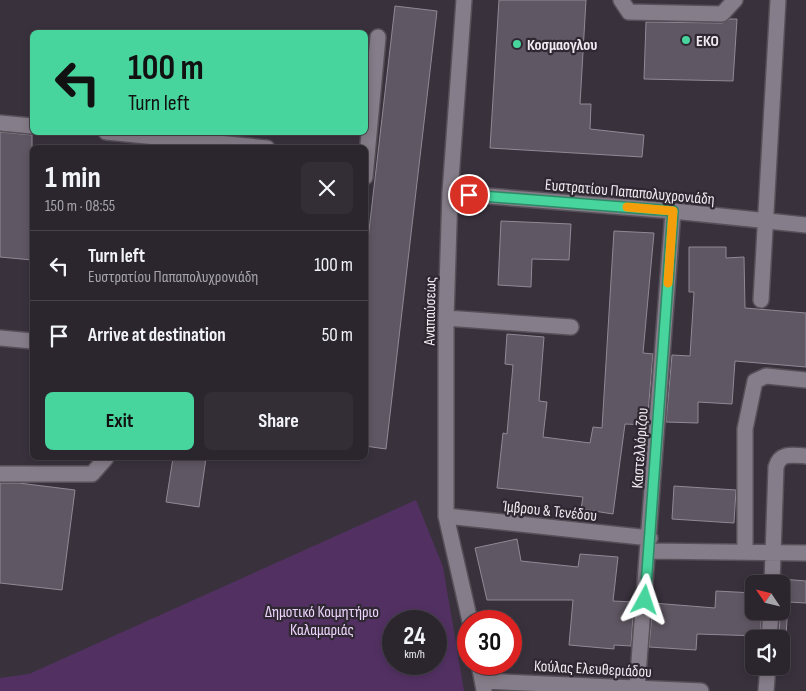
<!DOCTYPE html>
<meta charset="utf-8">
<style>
body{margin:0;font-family:"Sofia Sans Condensed",sans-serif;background:#332e36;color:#f1f3f6;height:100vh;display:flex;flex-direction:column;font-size:19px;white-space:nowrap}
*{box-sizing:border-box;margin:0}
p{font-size:16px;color:#a6a5aa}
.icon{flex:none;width:28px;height:28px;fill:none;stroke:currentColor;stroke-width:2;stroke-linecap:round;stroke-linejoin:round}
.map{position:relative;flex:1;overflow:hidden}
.details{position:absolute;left:30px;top:145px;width:338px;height:315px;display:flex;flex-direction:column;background:#2b262e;border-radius:8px;box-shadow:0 2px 8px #0003,0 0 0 1px #47434a}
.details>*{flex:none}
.hud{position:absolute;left:30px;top:30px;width:338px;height:105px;border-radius:8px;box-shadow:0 2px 8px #0003,0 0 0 1px #47434a;background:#47d49d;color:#111;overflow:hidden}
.needle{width:32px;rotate:305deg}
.fabs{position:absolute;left:745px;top:575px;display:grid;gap:10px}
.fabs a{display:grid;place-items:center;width:45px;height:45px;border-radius:8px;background:#2b262e;box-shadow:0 2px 8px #0003,0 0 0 1px #47434a;font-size:25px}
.speed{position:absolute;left:382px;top:610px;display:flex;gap:10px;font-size:25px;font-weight:700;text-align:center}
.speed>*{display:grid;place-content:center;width:65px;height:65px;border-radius:50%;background:#2b262e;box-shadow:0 2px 8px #0003,0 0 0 1px #47434a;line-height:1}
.speed small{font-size:12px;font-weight:400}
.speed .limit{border:8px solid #d22;background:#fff;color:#111}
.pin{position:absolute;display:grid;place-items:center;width:42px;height:42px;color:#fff;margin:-21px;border:2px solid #fff;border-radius:50%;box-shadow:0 1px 5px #0007}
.me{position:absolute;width:55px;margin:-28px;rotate:5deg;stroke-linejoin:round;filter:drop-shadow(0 0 4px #0008)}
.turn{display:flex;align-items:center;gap:18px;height:105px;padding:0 15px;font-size:22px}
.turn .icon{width:65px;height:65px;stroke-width:2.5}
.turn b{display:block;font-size:35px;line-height:42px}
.round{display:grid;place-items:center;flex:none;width:52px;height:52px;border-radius:8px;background:#332e36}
.head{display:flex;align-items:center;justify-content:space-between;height:85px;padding:0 15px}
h1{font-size:30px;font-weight:700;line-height:38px}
.action{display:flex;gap:10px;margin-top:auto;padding:10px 15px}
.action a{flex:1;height:58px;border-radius:8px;background:#47d49d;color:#111;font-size:20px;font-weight:700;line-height:58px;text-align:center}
.action a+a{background:#332e36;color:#f1f3f6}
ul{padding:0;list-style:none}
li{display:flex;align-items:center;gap:15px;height:70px;padding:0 15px;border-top:1px solid #47434a}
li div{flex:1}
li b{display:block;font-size:19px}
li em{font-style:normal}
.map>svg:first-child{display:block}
</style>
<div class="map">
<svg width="806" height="691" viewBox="0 0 806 691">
<rect width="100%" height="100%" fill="#39323d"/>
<path fill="#523162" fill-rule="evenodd" d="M416 500 443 567 464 691H0V678L29 674ZM394 621H436V664H394Z"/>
<path fill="#5f5763" stroke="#918995" d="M499 0H586L580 104H591L590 129 644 135 642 157 490 148Z
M395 6 437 11 386 449 365 446V265Z
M730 19H737L733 81 644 79 646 22 722 23Z
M0 132 32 135V260L0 257Z
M501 221 571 224 569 260 532 259 531 287 498 285Z
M614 231 654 233 643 353 653 354 647 425 625 424 613 514 581 509 583 497 497 488 503 433 507 434 513 365 505 364 507 334 544 337 539 401 547 402 543 437 590 443 593 427 602 428Z
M689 247H726V258L744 257 745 308 806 313V367L735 361 732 404 698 402V423L666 422 672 355 690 356 694 292H689Z
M173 458H206L199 507 166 502Z
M0 483H19L75 490 62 590 0 583Z
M674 486 736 490 734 523 672 519Z
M517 539 521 561 578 567 580 554 618 557 613 601 634 602 631 646 614 645V649L569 645 573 600H487L475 548Z
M782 579 806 581V603L788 602 786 637 779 636Z
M716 591 754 593V611H762L760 636 697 634 696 650 649 647 653 603 715 608Z"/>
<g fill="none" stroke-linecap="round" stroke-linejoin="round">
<g stroke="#565059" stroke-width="18">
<path id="minor" d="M464 0 450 193 446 318V516L470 621
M621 0 629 12 722 14 735 0
M0 123 32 126
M106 132 267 148
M365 177 378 37
M450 193 673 211 806 225
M761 300 778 0
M446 318 571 327
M0 338 32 341
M0 474H92L106 458
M446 516 650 538
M649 551 806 553
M745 552V429L755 381 766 376 806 380
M772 584 776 467C780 452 793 455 806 456
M769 639 771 611
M479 664 484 690
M483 681 701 691
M637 688 673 211
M766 691 768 666"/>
</g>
<use href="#minor" stroke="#857d89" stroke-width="15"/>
</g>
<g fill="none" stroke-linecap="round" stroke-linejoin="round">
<g stroke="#2e8a66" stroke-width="12">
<path id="route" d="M469 195 673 211 645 600"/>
</g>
<use href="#route" stroke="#47d49d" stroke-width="9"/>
<path stroke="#f59e0b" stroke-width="9" d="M627 207 673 211 668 283"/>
</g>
<g fill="#47d49d" stroke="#2f2832" stroke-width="2">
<circle cx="686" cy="40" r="5"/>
<circle cx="517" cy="44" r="5"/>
</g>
<g text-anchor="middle" stroke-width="4.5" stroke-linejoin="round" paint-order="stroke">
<g font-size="16" font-weight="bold" fill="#efebf1" stroke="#2f2832" text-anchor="start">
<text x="696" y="46">ΕΚΟ</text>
<text x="527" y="50">Κοσμαογλου</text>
</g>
<g font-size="16" fill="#efebf1" stroke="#2f2832">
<text transform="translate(630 191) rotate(5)" y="6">Ευστρατίου Παπαπολυχρονιάδη</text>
<text transform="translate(429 311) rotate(-89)" y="6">Αναπαύσεως</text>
<text transform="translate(639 448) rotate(-86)" y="6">Καστελλόριζου</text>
<text transform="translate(550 510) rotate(6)" y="6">Ίμβρου &amp; Τενέδου</text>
<text transform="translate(593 668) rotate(3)" y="6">Κούλας Ελευθεριάδου</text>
</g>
<g font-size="16" fill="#eed4fc" stroke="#2f2832">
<text x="322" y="617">Δημοτικό Κοιμητήριο<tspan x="322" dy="18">Καλαμαριάς</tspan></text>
</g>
</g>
</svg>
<div class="fabs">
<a><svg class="needle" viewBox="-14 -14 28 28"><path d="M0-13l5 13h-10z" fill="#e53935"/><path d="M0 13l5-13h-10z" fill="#a6a5aa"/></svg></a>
<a><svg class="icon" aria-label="sound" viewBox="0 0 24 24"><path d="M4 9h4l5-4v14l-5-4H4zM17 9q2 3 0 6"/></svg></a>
</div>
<div class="speed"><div>24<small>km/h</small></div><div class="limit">30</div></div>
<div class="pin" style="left:469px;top:195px;background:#d93025"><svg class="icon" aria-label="arrive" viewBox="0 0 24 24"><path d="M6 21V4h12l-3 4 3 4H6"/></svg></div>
<svg class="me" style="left:645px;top:600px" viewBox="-20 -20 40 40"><path d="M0-17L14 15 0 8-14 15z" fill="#47d49d" stroke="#fff" stroke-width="4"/></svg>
<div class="hud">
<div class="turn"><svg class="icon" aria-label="left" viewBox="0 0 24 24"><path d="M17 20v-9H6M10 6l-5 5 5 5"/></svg><div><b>100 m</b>Turn left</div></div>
</div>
<section class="details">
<div class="head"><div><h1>1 min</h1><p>150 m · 08:55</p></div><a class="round"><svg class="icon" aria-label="close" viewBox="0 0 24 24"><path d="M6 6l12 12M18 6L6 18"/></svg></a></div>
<ul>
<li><svg class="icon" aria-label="left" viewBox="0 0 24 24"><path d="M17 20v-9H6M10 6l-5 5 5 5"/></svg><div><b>Turn left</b><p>Ευστρατίου Παπαπολυχρονιάδη</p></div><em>100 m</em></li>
<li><svg class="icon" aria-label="arrive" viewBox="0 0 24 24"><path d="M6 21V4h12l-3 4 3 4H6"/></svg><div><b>Arrive at destination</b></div><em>50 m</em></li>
</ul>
<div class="action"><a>Exit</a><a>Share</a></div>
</section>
</div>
